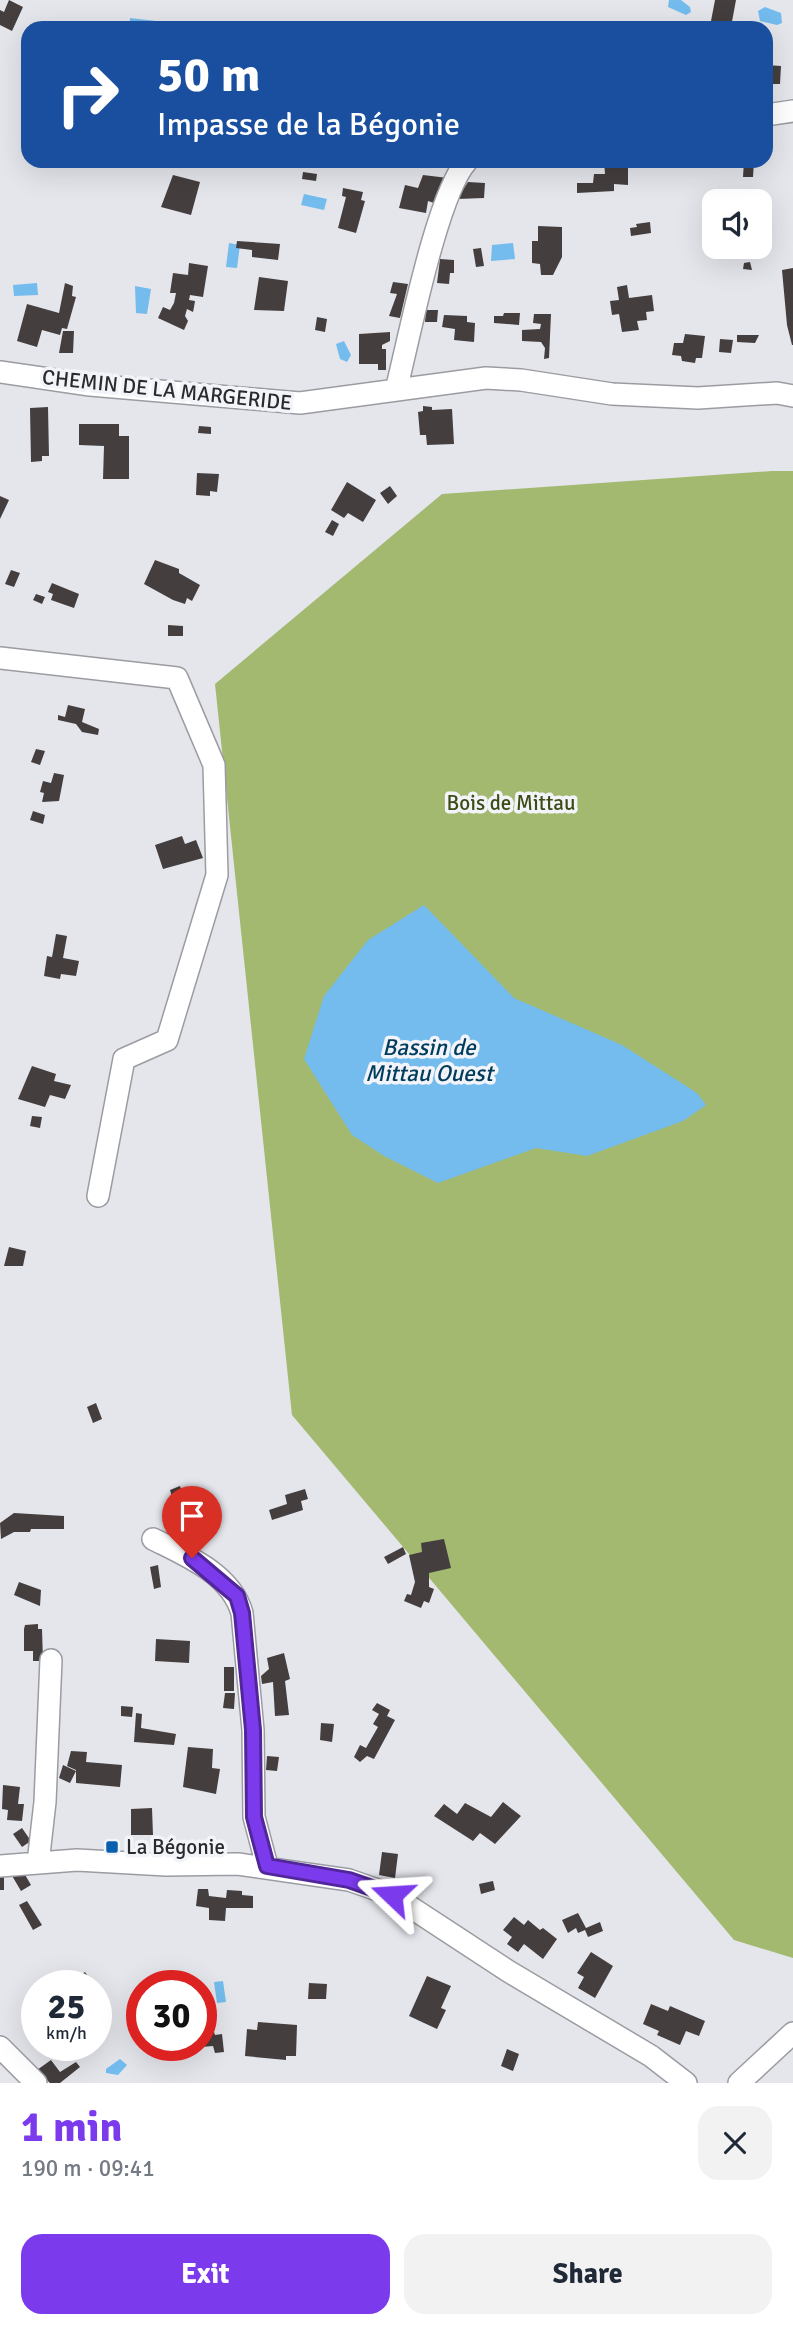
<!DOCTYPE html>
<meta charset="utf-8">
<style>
body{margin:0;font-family:Signika,sans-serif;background:#f2f2f3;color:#1f2937;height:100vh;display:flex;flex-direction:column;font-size:26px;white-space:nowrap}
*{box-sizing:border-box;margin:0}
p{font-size:23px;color:#747a83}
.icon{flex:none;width:38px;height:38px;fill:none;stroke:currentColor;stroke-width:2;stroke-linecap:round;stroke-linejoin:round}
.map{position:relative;height:2083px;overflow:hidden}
.side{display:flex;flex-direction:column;background:#fff;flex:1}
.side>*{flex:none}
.hud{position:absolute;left:21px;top:21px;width:752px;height:147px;border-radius:21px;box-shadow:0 7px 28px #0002;background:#1a4fa0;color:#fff;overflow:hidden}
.buttons{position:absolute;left:702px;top:189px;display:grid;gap:14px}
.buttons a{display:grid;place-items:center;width:70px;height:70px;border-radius:14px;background:#fff;box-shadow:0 7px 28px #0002;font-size:35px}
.speed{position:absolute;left:21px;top:1970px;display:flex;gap:14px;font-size:35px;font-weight:700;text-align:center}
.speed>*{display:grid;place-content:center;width:91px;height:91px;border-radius:50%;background:#fff;box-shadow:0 7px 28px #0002;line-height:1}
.speed small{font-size:18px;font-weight:400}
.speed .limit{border:10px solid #d22;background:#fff;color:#111}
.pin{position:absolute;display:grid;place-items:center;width:60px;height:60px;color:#fff;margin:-72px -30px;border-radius:50% 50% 50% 0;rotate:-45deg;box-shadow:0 0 7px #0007}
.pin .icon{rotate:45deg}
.me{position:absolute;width:77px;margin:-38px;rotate:290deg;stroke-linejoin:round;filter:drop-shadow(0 0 5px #0008)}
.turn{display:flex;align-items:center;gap:24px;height:147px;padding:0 21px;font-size:32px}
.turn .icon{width:91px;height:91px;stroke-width:2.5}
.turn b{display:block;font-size:49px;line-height:60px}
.round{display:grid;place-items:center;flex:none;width:74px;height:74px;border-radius:21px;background:#f2f2f3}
.overview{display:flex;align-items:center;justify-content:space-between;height:119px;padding:0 21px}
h1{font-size:42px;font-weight:700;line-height:52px;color:#7c3aed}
.button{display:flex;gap:14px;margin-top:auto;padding:14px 21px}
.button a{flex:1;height:80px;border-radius:21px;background:#7c3aed;color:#fff;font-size:28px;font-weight:700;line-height:80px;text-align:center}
.button a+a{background:#f2f2f3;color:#1f2937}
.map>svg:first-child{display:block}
</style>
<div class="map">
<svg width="793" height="2083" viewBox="0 0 793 2083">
<rect width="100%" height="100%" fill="#e5e6ec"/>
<path fill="#a2b96f" d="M772 471H793V1958L734 1940 292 1415 215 684 442 494Z"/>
<path fill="#73bced" d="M669 0H681L690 7 691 12 686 15 668 7Z
M765 7 781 13 782 23 777 25 760 21 758 11Z
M130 18 156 21V28H129Z
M304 194 327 199 324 210 301 205Z
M229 243 240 245 237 268 226 267Z
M513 243 515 259 491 261 492 245Z
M37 283 38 295 14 296 13 285Z
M135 286 151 289 147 314 136 313Z
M344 341 351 355 347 362 340 359 336 344Z
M424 905 514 998 622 1045 697 1093 706 1105 683 1121 587 1156 536 1148 438 1183 384 1156 352 1135 304 1059 324 996 368 940Z
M223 1981 226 2002 217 2003 214 1982Z
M120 2059 127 2065 118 2075 106 2073V2069Z"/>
<path fill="#443e3e" d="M9 0 23 7 12 31 0 25V10L4 12Z
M715 0H736L731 27 715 25 711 21Z
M766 65 781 66 780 84H766Z
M604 161H628V185L614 184V191L577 193V183H593L594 174H605Z
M744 161H754L753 177H743Z
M303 172 317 174 316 181 302 179Z
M173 175 200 182 191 215 161 207Z
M423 175 448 178 437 204 428 201 426 213 399 208 405 185 418 188Z
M468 182 485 183 484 198 457 199Z
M343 188 363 192 361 200 365 201 356 233 338 228 346 197 342 196Z
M710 199 714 200V227H710Z
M650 222 651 233 631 236 630 228 637 227 636 224Z
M538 226 562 227V257L553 275H541L540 264 532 263V241H538Z
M237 241 280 244 278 260 252 257V250L236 248Z
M481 248 484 266 476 267 473 249Z
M440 259 454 260V273H450L449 284 437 283Z
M750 262 752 270 743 269 744 263Z
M189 263 208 266 203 297 190 295 189 300 195 301 194 307 193 312 187 309 185 316 188 321 184 330 158 318 163 307 170 310 174 303 176 293H170L173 273 188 275Z
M793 268V345H792L787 325 782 270Z
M259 277 288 281 284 311 254 310Z
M393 282 408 284 400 318 389 316 397 294 390 293Z
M65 283 73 286 72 296 76 297 67 329 62 328 60 335 42 330 37 347 17 341 27 304 59 313Z
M627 285 629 298 652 295 654 311 646 312 647 320 637 321 639 330 622 332 619 314 612 315 610 301 619 300 617 287Z
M426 310H438L437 322H425Z
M504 313H520L519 325 494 323V316H503Z
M534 314H551L549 358 544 359 545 348 541 342 522 341V330L540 329 541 324 533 323Z
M444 315 467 316V322L475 323 474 342 454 340 455 329 442 327Z
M317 317 327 319 325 332 315 330Z
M63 331H74L73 353H59Z
M390 332V341L382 345V349H386V370H378V364H359V334Z
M685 334 705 336 702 358H696L695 363 682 361 681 356 672 355 674 343H683Z
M737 335H759L755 343 737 342Z
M720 339 733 340 731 353 719 352Z
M423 406 432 407V410L452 409 454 444 427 445 426 435H420L418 412 423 411Z
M48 407 49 456H42V461L31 462 30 408Z
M79 424H119V436H129V479H103L104 446 79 445Z
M199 426 211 427V434L198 433Z
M197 473 219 474 217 492 210 491V496L196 495Z
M347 482 376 500 363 522 348 513 344 518 331 510Z
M390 486 397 496 388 504 380 493Z
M0 496 9 500 0 519Z
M332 520 339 524 333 536 325 532Z
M155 560 179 569V573L200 585 192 601 187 598 185 604 173 600 144 584Z
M11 570 20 573 14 587 5 584Z
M52 583 79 594 74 608 51 600 53 594 48 592Z
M36 594 45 597 42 604 33 600Z
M168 625 183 626V636H168Z
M68 705 85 709 82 722 99 729 98 735 82 732 76 724 58 720V715L65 717Z
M36 749 45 751 40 765 31 762Z
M54 773 64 775 59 801 42 802 44 793 40 792 43 781 51 783Z
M33 811 45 815 43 824 30 820Z
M182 836 185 844 196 840 203 858 163 869 155 845Z
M56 934 67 936 63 958 79 961 76 976 61 974 60 979 44 976 47 956 52 957Z
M32 1066 56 1074 54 1081 71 1085 65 1099 50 1095 45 1107 18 1099Z
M32 1116 42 1117 40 1128 30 1126Z
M9 1247 26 1251 23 1266H4Z
M96 1403 102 1419 93 1423 87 1407Z
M180 1486 184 1498 198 1492 206 1516 181 1525 170 1490Z
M305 1489 308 1499 301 1501 303 1510 272 1520 269 1510 287 1504 285 1495Z
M14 1513 64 1516V1529H31L30 1532H14L1 1539 0 1523Z
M444 1539 451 1568 429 1573V1587L434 1589 429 1603 424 1601 421 1608 404 1601 407 1594 411 1595 415 1582 409 1555 422 1552 421 1543Z
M403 1547 406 1554 388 1564 384 1557Z
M158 1565 161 1587 154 1589 150 1567Z
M19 1582 41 1590 40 1606 14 1595Z
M38 1624V1629H42L43 1661H33V1651H24V1629L25 1625Z
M156 1639 190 1641 189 1663 155 1661Z
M284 1653 290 1679 285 1681 289 1715 275 1716 273 1682 262 1684 261 1676 269 1669 267 1658Z
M224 1667H234V1691H224Z
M225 1693H235L234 1709 223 1708Z
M377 1703 390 1710 387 1716 395 1720 374 1759 367 1756 360 1762 354 1757 360 1745 366 1748 378 1727 373 1724 379 1714 372 1710Z
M121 1706 133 1707 132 1717 121 1716Z
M136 1713 142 1714 141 1728 176 1734 174 1745 134 1742Z
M321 1723 334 1724 332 1742 320 1740Z
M188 1747 213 1749 212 1768 220 1769 216 1794 183 1787Z
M71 1751 87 1752 86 1762 122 1765 120 1787 76 1783V1770L67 1766Z
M267 1756 279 1757 277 1771 266 1770Z
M63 1765 76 1771 70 1783 59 1778Z
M3 1785 20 1787 18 1804H24L22 1821 7 1820 8 1810 2 1809Z
M503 1802 521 1816 495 1844 480 1833 473 1841 434 1816 444 1804 457 1814 465 1803 491 1817Z
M152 1808 153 1835H131V1809Z
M22 1828 31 1841 22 1847 13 1834Z
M382 1852 398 1854 395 1878 379 1875Z
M24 1873 31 1885 21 1891 11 1874Z
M4 1874V1890H0V1875Z
M493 1881 495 1890 481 1894 479 1884Z
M198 1889H208L209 1896 226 1898 227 1890 242 1891V1895L253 1896V1908H226L225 1921 209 1920V1908L196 1906Z
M27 1901 42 1925 33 1930 19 1905Z
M578 1913 586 1928 600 1922 603 1931 588 1937 585 1930 578 1933 576 1928 568 1933 562 1920Z
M514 1917 524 1925 528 1920 540 1930 543 1928 557 1939 543 1959 524 1944 518 1952 507 1944 512 1937 503 1930Z
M591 1952 613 1966 595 1998 578 1988 584 1977 577 1973Z
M85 1972 94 1986H80L76 1979Z
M427 1976 451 1986 441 2008 446 2010 437 2029 409 2016Z
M309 1983 327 1984 326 1999H308Z
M651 2004 668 2011 670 2006 705 2021 699 2036 686 2031 680 2045 657 2035 659 2031 643 2024Z
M258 2022 297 2025 296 2056H286V2060L245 2056 247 2029 257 2030Z
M214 2032 215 2035 222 2034 224 2052 215 2053 213 2046 201 2047V2034Z
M48 2046H75L60 2059Z
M507 2049 519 2054 513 2071 501 2066Z
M51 2060 60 2072 76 2062 80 2067 60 2083H50L37 2070Z"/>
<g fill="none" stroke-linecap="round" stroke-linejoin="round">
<g stroke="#9b9ca2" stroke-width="24">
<path id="minor" d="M766 115 793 111
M0 372 90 385 300 403 486 378 521 380 612 394 698 398 777 393 793 396
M396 390C409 339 437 194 467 161
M0 658 177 678 214 765 217 875 167 1040 124 1059 98 1196
M153 1539C187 1556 231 1574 242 1613L253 1730 254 1817 267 1866
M38 1863 45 1802 51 1660
M0 1866 77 1860 166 1865 238 1864 349 1880 392 1895 508 1971 651 2056 686 2083
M0 2047 36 2083
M739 2083 793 2033"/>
</g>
<use href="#minor" stroke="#fff" stroke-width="21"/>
</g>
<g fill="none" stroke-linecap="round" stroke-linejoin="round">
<g stroke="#51269a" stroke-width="18">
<path id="route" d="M192 1558 237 1596 242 1613 253 1730 254 1817 267 1866 349 1880 392 1895"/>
</g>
<use href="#route" stroke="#7c3aed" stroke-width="12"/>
</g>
<rect fill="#085fad" stroke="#f2f4f9" stroke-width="2.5" x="105" y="1840" width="14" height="14" rx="3.5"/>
<g text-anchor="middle" stroke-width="7" stroke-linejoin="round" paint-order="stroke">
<g font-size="21" fill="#292a2c" stroke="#f2f4f9">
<text transform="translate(167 390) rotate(6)" y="7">CHEMIN DE LA MARGERIDE</text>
</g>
<g font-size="21" fill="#3d4b15" stroke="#f2f4f9">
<text x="511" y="810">Bois de Mittau</text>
</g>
<g font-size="21" fill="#292a2c" stroke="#f2f4f9" text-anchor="start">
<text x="126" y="1854">La Bégonie</text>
</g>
<g font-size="23" font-style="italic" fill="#003d5d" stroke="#f2f4f9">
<text x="429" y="1055">Bassin de<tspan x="429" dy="26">Mittau Ouest</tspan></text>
</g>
</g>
</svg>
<div class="buttons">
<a><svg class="icon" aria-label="sound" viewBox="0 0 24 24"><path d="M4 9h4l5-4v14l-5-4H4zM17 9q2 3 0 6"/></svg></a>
</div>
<div class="speed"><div>25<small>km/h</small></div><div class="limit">30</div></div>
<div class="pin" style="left:192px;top:1558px;background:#d93025"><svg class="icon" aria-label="arrive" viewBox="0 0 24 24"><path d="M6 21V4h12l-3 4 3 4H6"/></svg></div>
<svg class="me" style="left:392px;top:1895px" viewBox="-20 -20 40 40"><path d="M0-17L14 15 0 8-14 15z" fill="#7c3aed" stroke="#fff" stroke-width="4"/></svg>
<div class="hud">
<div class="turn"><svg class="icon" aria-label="right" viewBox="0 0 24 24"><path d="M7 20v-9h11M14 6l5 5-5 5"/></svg><div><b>50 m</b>Impasse de la Bégonie</div></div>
</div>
</div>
<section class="side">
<div class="overview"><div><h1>1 min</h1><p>190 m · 09:41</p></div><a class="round"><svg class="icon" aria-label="close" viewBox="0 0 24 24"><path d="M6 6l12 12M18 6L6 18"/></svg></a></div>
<div class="button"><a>Exit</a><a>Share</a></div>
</section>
